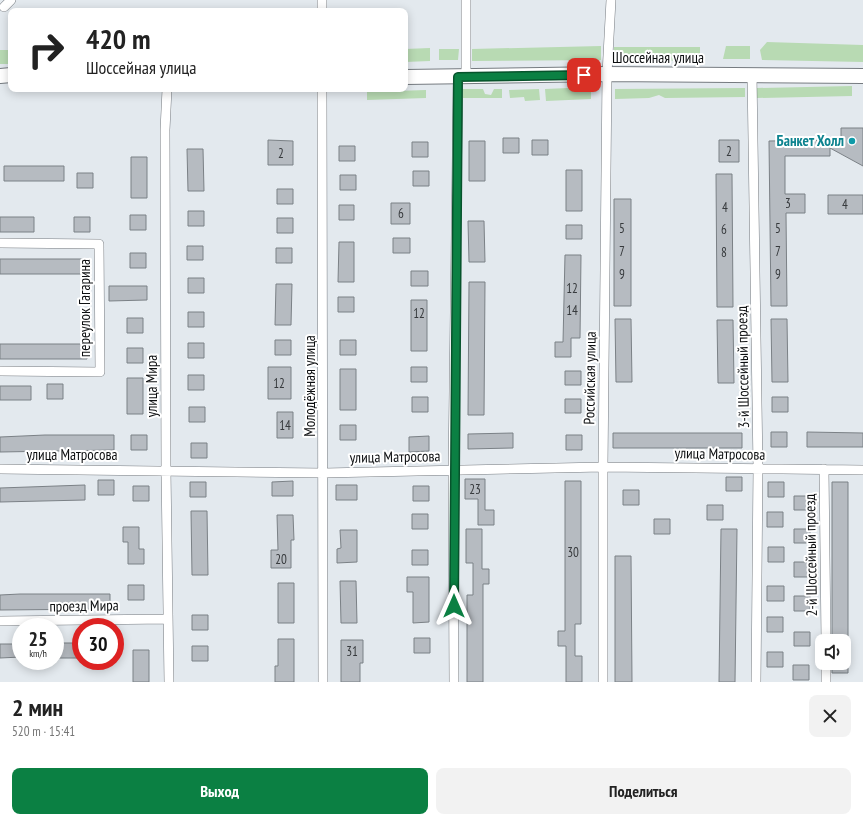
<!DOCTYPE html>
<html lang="ru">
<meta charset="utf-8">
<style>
body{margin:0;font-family:"PT Sans Narrow",sans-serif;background:#f2f2f2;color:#222;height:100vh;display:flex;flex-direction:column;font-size:15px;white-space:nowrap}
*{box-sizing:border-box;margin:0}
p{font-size:13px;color:#767676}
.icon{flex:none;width:22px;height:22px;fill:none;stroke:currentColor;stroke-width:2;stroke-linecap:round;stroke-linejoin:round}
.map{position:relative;height:682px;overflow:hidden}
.side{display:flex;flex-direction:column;background:#fff;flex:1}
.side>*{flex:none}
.banner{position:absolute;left:8px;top:8px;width:400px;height:84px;border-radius:8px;box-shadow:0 2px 10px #0003;background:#fff;color:#222;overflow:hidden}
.controls{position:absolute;left:815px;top:634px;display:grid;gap:8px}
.controls a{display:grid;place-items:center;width:36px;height:36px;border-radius:8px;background:#fff;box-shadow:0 2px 10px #0003;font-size:20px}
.speed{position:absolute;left:12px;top:618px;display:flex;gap:8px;font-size:20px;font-weight:700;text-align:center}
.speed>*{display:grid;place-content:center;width:52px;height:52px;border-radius:50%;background:#fff;box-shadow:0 2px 10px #0003;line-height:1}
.speed small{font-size:10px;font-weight:400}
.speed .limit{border:6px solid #d22;background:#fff;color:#111}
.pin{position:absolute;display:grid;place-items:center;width:34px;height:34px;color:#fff;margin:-17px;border-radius:8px;box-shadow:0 2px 6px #0006}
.me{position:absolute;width:44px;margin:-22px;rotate:0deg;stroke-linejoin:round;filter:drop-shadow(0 0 3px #0008)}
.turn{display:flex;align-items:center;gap:14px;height:84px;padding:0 12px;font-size:18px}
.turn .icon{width:52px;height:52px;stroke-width:2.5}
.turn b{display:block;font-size:28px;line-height:34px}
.round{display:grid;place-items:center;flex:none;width:42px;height:42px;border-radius:8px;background:#f2f2f2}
.overview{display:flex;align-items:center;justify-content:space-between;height:68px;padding:0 12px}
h1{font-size:24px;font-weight:600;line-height:30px}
.cta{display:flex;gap:8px;margin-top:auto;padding:8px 12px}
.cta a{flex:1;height:46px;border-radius:8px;background:#0b8043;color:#fff;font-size:16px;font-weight:600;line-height:46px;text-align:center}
.cta a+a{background:#f2f2f2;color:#222}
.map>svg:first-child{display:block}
</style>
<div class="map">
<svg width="863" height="682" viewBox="0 0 863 682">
<rect width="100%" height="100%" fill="#e3e9ee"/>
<path fill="#b8dab3" d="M767 42 863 45V62L762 60 760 50Z
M601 46V60L472 61V49Z
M726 46H750V59H723Z
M614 47H700V61L614 60Z
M430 48V61L405 62V49Z
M439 49H459L458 60H439Z
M0 50H11V64H0Z
M852 86V96L757 98V88Z
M591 87V99L546 101 545 89Z
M745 88V97L665 98 659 95 649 98 615 99V89Z
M463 89H483L485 94 491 95 494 89H502V98H463Z
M539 89 540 100 525 101 524 97 510 98 509 90Z
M426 90V98L367 100V92Z"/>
<path fill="#b6bbc1" stroke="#7b8186" d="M841 128H863V166L830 148V156H785V194H805V213H786L787 306H771L769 141 841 140Z
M503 138H519V153H503Z
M268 140 293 141V165H268Z
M532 140H548V155H532Z
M719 140H739V162H719Z
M469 141H485V181H469Z
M412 142H428V157H412Z
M339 146H355V161H339Z
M187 149H203L204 191H188Z
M131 157H147V198H131Z
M4 166H64V181H4Z
M566 170H582V211H566Z
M413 171H429V186H413Z
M77 173H93V188H77Z
M716 174H732L733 307H717Z
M340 175H356V190H340Z
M277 189H293V204H277Z
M828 195H863V214H828Z
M614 199H631V306H614Z
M391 203H410V224H391Z
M339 205H354V220H339Z
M188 211H204V226H188Z
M130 215H146V230H130Z
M0 217H34V232H0Z
M74 217H90V232H74Z
M277 218H293V233H277Z
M468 221H484L485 262H469Z
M566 225H582V239H566Z
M393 238H410V253H393Z
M339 242H354V282H338Z
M187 246H203V260H187Z
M276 248H292V263H276Z
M130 253H146V268H130Z
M565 255H581L580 338H571V357H555V342H563Z
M0 259H86V274H0Z
M411 271H428V286H411Z
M188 278H204V293H188Z
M469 282H485L484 415H468Z
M276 284H292L291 325H275Z
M109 286H147V300L109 301Z
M338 297H354V312H338Z
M411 300H427V351H411Z
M188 312H204V327H188Z
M127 318H143V333H127Z
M615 319H631L632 382H616Z
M771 319H787L788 382H772Z
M717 320H733L734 383H718Z
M275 340H291V355H275Z
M340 340H356V355H340Z
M188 343H204V358H188Z
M0 344H87V359H0Z
M127 348H143V363H127Z
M268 367H291V399H268Z
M411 367H427V382H411Z
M340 369H356V410H340Z
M565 371H581V385H565Z
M188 375H204V390H188Z
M127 378H143V414H127Z
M47 384H63V399H47Z
M0 386H31V400H0Z
M412 397H428V412H412Z
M772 397H788V412H772Z
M565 399H581V413H565Z
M189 407H205V422H189Z
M277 412H293V438H277Z
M340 425H356V440H340Z
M771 432H787V447H771Z
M807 432 863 433V447H807Z
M513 433V448L468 449V434Z
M613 433H742V448H613Z
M45 435H114V450L0 452V437Z
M131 435H147V450H131Z
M566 435H582V450H566Z
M429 436V451L409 452V437Z
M191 443H207V458H191Z
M726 477H742V491H726Z
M465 479H485V510H494V525H478V499H465Z
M98 480H114V495H98Z
M293 481V496H272V482Z
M565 481H581V624H575V656H582V682H566V646H558V631H565Z
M190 482H206V497H190Z
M768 482H784V497H768Z
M832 482H848V641H832Z
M85 485V500L0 502V488Z
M336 485H357V500H336Z
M133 486H149V501H133Z
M413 486H429V501H413Z
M623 490H639V505H623Z
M794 496H810V510H794Z
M707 505H723V520H707Z
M191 511H207L208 575H192Z
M767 512H783V527H767Z
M412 514H428V529H412Z
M277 515H293L294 540H291V568H271V550H278Z
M654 519H670V534H654Z
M123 527H139V549H144V564H128V542H123Z
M466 529H482V569H489V584H483V682H467V595H473V563H466Z
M721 529H737L735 682H719Z
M794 529H810V543H794Z
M340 530H357V562L337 563V549L341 548Z
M768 547H784V562H768Z
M412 550H428V565H412Z
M615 556H631L632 682H615Z
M794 562H810V577H794Z
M407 577H429V622L413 623V592H407Z
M340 581H356L357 623H341Z
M278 583H294V623H278Z
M128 585H144V600H128Z
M767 586H784V601H767Z
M20 594H110V609L0 610V595Z
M794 596H810V611H794Z
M192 615H208V630H192Z
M767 617H783V632H767Z
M794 632H810V646H794Z
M414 638H430V653H414Z
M278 639H294V682H275V666H278Z
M341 640H363V663H360V682H341Z
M55 643H81V658H55Z
M0 644H21V657L0 658Z
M192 646H208V661H192Z
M133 650H149V682H133Z
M767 652H783V667H767Z
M832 663H848V673H832Z
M793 665H809V680H793Z"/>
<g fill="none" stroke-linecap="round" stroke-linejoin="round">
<g stroke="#767b80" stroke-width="10">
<path id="street" d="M322 0V11
M4 7 11 0
M752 75 758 468 756 682
M466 77V0
M167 89 165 130 166 470 169 682
M322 89 323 682
M0 243 99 244 100 372 0 371
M0 469 324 473 603 467 863 470
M824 469 826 641
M0 621 168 619
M826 663V682
M454 682 453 470 458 77
M603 682V467L607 74 611 0"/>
</g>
<g stroke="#767b80" stroke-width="16">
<path id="primary" d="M0 76 11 75
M405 77 607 74 863 76"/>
</g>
<use href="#street" stroke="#fff" stroke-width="9"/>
<use href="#primary" stroke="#fff" stroke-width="14"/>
</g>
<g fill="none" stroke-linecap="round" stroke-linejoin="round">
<g stroke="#07532c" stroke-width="10">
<path id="route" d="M454 606 458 77 584 75"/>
</g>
<use href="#route" stroke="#0b8043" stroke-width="7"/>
</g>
<circle fill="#0f9aa8" stroke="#fff" stroke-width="1.5" cx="852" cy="141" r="4"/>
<g text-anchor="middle" stroke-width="4" stroke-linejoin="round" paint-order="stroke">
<g font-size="13" fill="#36393c">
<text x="729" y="156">2</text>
<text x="281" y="158">2</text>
<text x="788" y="208">3</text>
<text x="845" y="209">4</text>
<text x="725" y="212">4</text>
<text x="401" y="218">6</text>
<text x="622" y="233">5</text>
<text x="778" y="233">5</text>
<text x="724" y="234">6</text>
<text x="622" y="256">7</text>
<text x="778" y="256">7</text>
<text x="724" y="257">8</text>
<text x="622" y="279">9</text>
<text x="778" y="279">9</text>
<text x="572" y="293">12</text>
<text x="572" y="315">14</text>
<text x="419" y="318">12</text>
<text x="279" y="388">12</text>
<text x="285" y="430">14</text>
<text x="475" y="494">23</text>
<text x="573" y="557">30</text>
<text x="281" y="564">20</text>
<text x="352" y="656">31</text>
</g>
<g font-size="15" fill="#0c0e10" stroke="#fff">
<text x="658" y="63">Шоссейная улица</text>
<text transform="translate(85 308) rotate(-90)" y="5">переулок Гагарина</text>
<text transform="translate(743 367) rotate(-91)" y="5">3-й Шоссейный проезд</text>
<text transform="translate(590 378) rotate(-89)" y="5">Российская улица</text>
<text transform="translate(152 386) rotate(-90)" y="5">улица Мира</text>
<text transform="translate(310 386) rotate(-90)" y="5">Молодёжная улица</text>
<text transform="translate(720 454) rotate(1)" y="5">улица Матросова</text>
<text x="72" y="460">улица Матросова</text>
<text transform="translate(395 457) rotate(-1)" y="5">улица Матросова</text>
<text transform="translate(811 555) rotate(-91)" y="5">2-й Шоссейный проезд</text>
<text transform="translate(84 606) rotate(-1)" y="5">проезд Мира</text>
</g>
<g font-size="15" font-weight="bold" fill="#0d838f" stroke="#fff" text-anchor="end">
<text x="844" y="146">Банкет Холл</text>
</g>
</g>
</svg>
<div class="controls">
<a><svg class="icon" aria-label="sound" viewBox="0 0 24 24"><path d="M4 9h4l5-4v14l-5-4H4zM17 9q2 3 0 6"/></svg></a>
</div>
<div class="speed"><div>25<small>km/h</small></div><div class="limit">30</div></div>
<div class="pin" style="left:584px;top:75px;background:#d93025"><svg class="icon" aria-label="arrive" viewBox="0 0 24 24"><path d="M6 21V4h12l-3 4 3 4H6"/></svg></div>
<svg class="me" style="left:454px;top:606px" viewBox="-20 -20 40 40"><path d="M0-17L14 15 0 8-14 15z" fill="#0b8043" stroke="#fff" stroke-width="4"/></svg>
<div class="banner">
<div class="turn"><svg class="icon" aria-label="right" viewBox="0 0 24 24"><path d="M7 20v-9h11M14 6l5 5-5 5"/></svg><div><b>420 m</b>Шоссейная улица</div></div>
</div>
</div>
<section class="side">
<div class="overview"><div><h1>2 мин</h1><p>520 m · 15:41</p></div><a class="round"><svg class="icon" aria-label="close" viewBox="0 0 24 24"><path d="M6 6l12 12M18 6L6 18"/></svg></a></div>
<div class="cta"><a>Выход</a><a>Поделиться</a></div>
</section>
